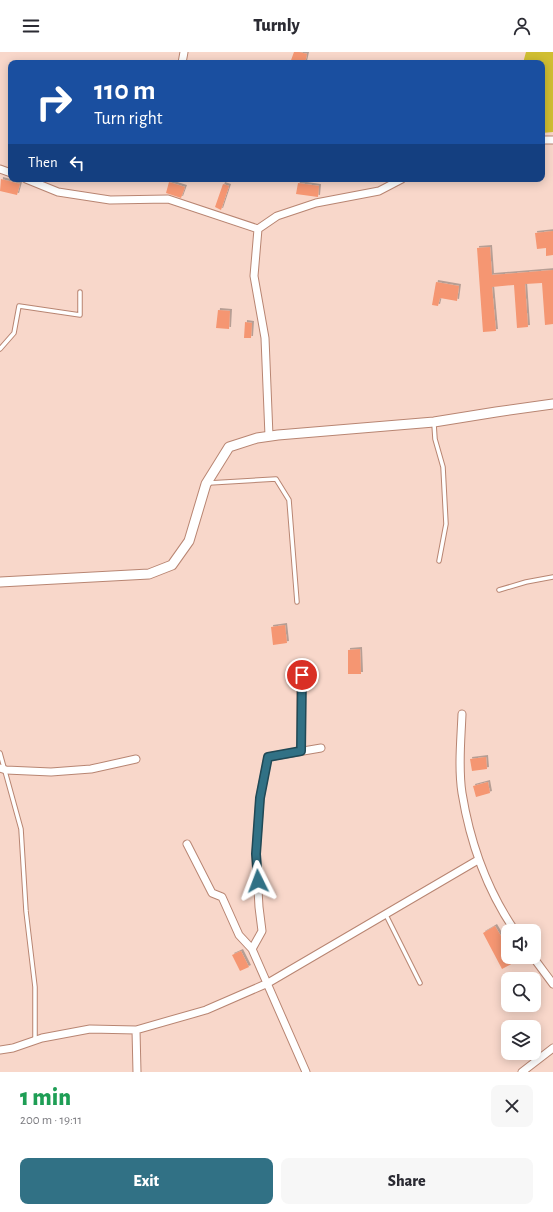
<!DOCTYPE html>
<meta charset="utf-8">
<style>
body{margin:0;font-family:"Alegreya Sans",sans-serif;background:#f7f7f7;color:#2b2b33;height:100vh;display:flex;flex-direction:column;font-size:15px;white-space:nowrap}
*{box-sizing:border-box;margin:0}
p{font-size:13px;color:#7c7c81}
.icon{flex:none;width:22px;height:22px;fill:none;stroke:currentColor;stroke-width:2;stroke-linecap:round;stroke-linejoin:round}
.map{position:relative;height:1020px;overflow:hidden}
.sheet{display:flex;flex-direction:column;background:#fff;flex:1}
.sheet>*{flex:none}
.hud{position:absolute;left:8px;top:8px;width:537px;height:122px;border-radius:8px;box-shadow:0 2px 10px #0003;background:#1a4fa0;color:#fff;overflow:hidden}
.fabs{position:absolute;left:501px;top:872px;display:grid;gap:8px}
.fabs a{display:grid;place-items:center;width:40px;height:40px;border-radius:8px;background:#fff;box-shadow:0 2px 10px #0003;font-size:20px}
.pin{position:absolute;display:grid;place-items:center;width:34px;height:34px;color:#fff;margin:-17px;border:2px solid #fff;border-radius:50%;box-shadow:0 1px 4px #0007}
.me{position:absolute;width:44px;margin:-22px;rotate:357deg;stroke-linejoin:round;filter:drop-shadow(0 0 3px #0008)}
.turn{display:flex;align-items:center;gap:14px;height:84px;padding:0 20px;font-size:18px}
.turn .icon{width:52px;height:52px;stroke-width:2.5}
.turn b{display:block;font-size:28px;line-height:34px}
.then{display:flex;align-items:center;height:38px;padding:0 20px;background:#0003;gap:8px;font-size:15px}
.round{display:grid;place-items:center;flex:none;width:42px;height:42px;border-radius:8px;background:#f7f7f7}
.head{display:flex;align-items:center;justify-content:space-between;height:68px;padding:0 20px}
h1{font-size:24px;font-weight:800;line-height:30px;color:#1e9e55}
.button{display:flex;gap:8px;margin-top:auto;padding:8px 20px}
.button a{flex:1;height:46px;border-radius:8px;background:#317185;color:#fff;font-size:16px;font-weight:800;line-height:46px;text-align:center}
.button a+a{background:#f7f7f7;color:#2b2b33}
header{display:flex;justify-content:space-between;align-items:center;height:52px;padding:0 20px;background:#fff;font-size:18px;font-weight:800}
.map>svg:first-child{display:block}
</style>
<header><svg class="icon" aria-label="menu" viewBox="0 0 24 24"><path d="M4 6h16M4 12h16M4 18h16"/></svg>Turnly<svg class="icon" aria-label="person" viewBox="0 0 24 24"><circle cx="12" cy="8" r="4"/><path d="M4 21q1-7 8-7t8 7"/></svg></header>
<div class="map">
<svg width="553" height="1020" viewBox="0 0 553 1020">
<defs>
<filter id="shadow"><feDropShadow dx="2" dy="-2" stdDeviation="0" flood-color="#0004"/></filter>
</defs>
<rect width="100%" height="100%" fill="#f8d7ca"/>
<path fill="#d0be32" d="M526 0H553V80L542 81V11H523Z"/>
<path fill="#f59672" filter="url(#shadow)" d="M294 0H299L307 2 305 11H290Z
M1 127 20 132 17 143 0 139Z
M169 130 185 135 181 146 166 141Z
M298 131 319 134 318 145 296 142Z
M223 132 229 134 221 158 215 155Z
M553 179V203L546 204V196L537 197 535 181Z
M490 195 492 223 553 218V272L545 273 542 231 525 232 528 275 517 276 514 233 492 235 496 279 483 280 477 196Z
M436 230 459 234 457 249 440 246 438 254 432 253Z
M218 258 230 259 229 277 216 276Z
M245 270 252 271 251 286H244Z
M285 573 287 591 273 593 271 575Z
M360 597 361 622H348V598Z
M486 705 487 717 472 719 470 707Z
M488 730 490 741 476 745 473 734Z
M495 874 508 896V905H513L515 910 502 917 483 881Z
M241 899 249 915 240 919 232 903Z"/>
<g fill="none" stroke-linecap="round" stroke-linejoin="round">
<g stroke="#b88572" stroke-width="5.5">
<path id="service" d="M0 297 14 281 19 254 80 263V240
M434 372 435 387 443 415 446 472 439 509
M209 431 276 427 289 448 297 550
M499 538 526 530 553 525
M0 701 21 777 26 859 35 935V988
M386 863 420 931"/>
</g>
<g stroke="#b88572" stroke-width="9">
<path id="minor" d="M182 11 184 0
M542 88H553
M0 117 11 121
M26 127 58 140 110 148 168 147 258 177
M269 384 265 286 254 224 258 177 277 164 316 151 379 139 402 127
M462 662C461 688 458 715 462 741 470 790 487 838 515 879
M301 699V623
M0 716 6 718 51 720 91 717 136 707
M187 792 212 841 222 845 239 883 252 897 306 1020
M252 897 262 879 259 855 256 802 260 746 268 705 321 696
M533 905 553 932
M136 978 137 1020
M0 998 13 996 42 986 90 977 136 978 206 958 268 931 478 808
M522 1020 553 996"/>
</g>
<g stroke="#b88572" stroke-width="11">
<path id="tertiary" d="M0 530 149 522 172 513 189 489 206 432 229 395 257 386 278 383 434 370 496 360 553 352"/>
</g>
<use href="#service" stroke="#fff" stroke-width="3.5"/>
<use href="#minor" stroke="#fff" stroke-width="7"/>
<use href="#tertiary" stroke="#fff" stroke-width="9"/>
</g>
<g fill="none" stroke-linecap="round" stroke-linejoin="round">
<g stroke="#204956" stroke-width="10">
<path id="route" d="M258 829 256 802 260 746 268 705 301 699 302 623"/>
</g>
<use href="#route" stroke="#317185" stroke-width="7"/>
</g>
</svg>
<div class="fabs">
<a><svg class="icon" aria-label="sound" viewBox="0 0 24 24"><path d="M4 9h4l5-4v14l-5-4H4zM17 9q2 3 0 6"/></svg></a>
<a><svg class="icon" aria-label="search" viewBox="0 0 24 24"><circle cx="10" cy="10" r="6"/><path d="M15 15l6 6"/></svg></a>
<a><svg class="icon" aria-label="layers" viewBox="0 0 24 24"><path d="M12 4l9 5-9 5-9-5zM3 14l9 5 9-5"/></svg></a>
</div>
<div class="pin" style="left:302px;top:623px;background:#d93025"><svg class="icon" aria-label="arrive" viewBox="0 0 24 24"><path d="M6 21V4h12l-3 4 3 4H6"/></svg></div>
<svg class="me" style="left:258px;top:829px" viewBox="-20 -20 40 40"><path d="M0-17L14 15 0 8-14 15z" fill="#317185" stroke="#fff" stroke-width="4"/></svg>
<div class="hud">
<div class="turn"><svg class="icon" aria-label="right" viewBox="0 0 24 24"><path d="M7 20v-9h11M14 6l5 5-5 5"/></svg><div><b>110 m</b>Turn right</div></div>
<div class="then">Then<svg class="icon" aria-label="left" viewBox="0 0 24 24"><path d="M17 20v-9H6M10 6l-5 5 5 5"/></svg></div>
</div>
</div>
<section class="sheet">
<div class="head"><div><h1>1 min</h1><p>200 m · 19:11</p></div><a class="round"><svg class="icon" aria-label="close" viewBox="0 0 24 24"><path d="M6 6l12 12M18 6L6 18"/></svg></a></div>
<div class="button"><a>Exit</a><a>Share</a></div>
</section>
